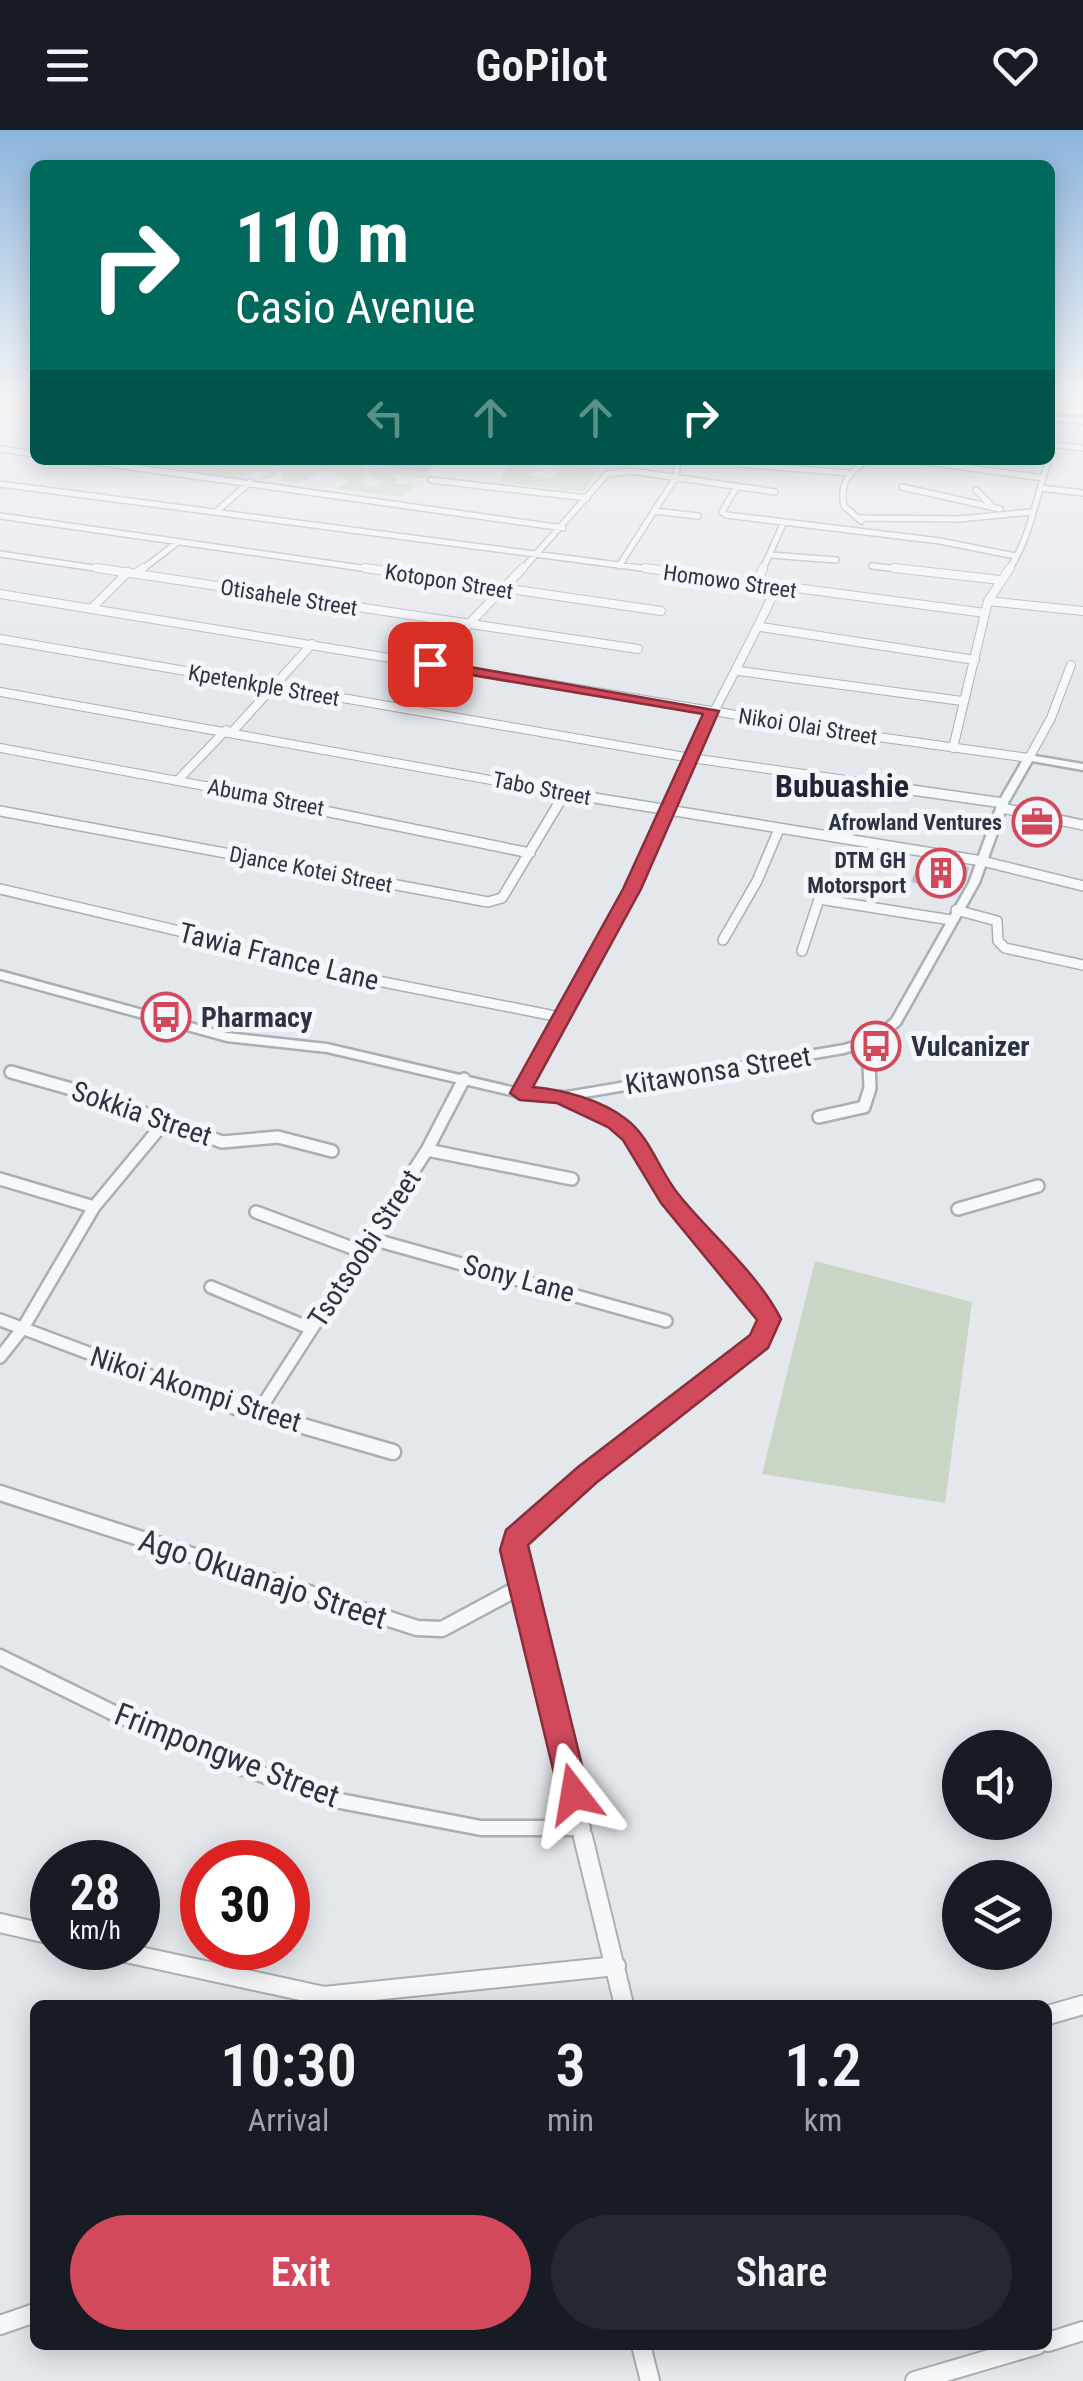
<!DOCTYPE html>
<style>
body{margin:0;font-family:"Roboto Condensed",sans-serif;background:#242831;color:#f1f3f6;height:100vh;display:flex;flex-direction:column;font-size:38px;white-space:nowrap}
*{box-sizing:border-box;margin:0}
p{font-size:32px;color:#9ea1a6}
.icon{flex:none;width:55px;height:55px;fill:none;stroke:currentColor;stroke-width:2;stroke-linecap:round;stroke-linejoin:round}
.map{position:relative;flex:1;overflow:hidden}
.details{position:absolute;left:30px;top:1870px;width:1022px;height:350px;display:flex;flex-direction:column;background:#171b24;border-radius:15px;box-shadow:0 5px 25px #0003}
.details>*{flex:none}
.hud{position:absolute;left:30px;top:30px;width:1025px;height:305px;border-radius:15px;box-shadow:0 5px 25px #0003;background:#00695c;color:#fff;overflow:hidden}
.controls{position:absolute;left:942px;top:1600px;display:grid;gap:20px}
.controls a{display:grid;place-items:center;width:110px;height:110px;border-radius:50%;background:#171b24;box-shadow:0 5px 25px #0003;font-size:50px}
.speed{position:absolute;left:30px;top:1710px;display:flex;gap:20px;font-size:50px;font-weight:700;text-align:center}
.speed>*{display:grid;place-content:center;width:130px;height:130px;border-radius:50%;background:#171b24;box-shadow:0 5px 25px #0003;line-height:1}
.speed small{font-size:25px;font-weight:400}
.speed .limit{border:15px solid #d22;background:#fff;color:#111}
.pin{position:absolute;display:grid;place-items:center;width:85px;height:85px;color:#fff;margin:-42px;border-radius:20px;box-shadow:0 5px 15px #0006}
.me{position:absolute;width:110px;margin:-55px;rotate:346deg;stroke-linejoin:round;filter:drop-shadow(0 0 8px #0008)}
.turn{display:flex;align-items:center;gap:35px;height:210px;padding:0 40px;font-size:45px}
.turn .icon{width:130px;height:130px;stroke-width:2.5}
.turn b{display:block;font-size:70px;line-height:85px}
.lanes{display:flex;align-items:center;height:95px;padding:0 40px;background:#0003;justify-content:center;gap:50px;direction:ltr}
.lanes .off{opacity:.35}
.eta{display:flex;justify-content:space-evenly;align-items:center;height:170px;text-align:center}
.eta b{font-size:60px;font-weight:600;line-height:70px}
.cta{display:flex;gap:20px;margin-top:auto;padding:20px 40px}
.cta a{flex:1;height:115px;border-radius:60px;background:#d1495b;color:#fff;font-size:40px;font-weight:600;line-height:115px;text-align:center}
.cta a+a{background:#242831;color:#f1f3f6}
header{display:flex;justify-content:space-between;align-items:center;height:130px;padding:0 40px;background:#171b24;font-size:45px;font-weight:600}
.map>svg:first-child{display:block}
</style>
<header><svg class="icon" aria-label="menu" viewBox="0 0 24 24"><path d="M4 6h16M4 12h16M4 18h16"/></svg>GoPilot<svg class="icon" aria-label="heart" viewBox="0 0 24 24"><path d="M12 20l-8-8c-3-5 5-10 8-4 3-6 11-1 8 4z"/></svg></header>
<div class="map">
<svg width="1083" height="2251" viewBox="0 0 1083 2251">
<rect width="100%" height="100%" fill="#e4e7ec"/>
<path fill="#c9d6c5" d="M109 330H204L201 333 223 336 231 330 265 334 361 330 367 343 361 351 369 358 384 352 369 344 368 335 430 343 423 349 393 344 397 350 392 353 416 355 402 367 336 359 349 351 324 340 300 353 280 351 284 347 279 336H270L278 345 259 351 267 343 256 342 242 349Z
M510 330H553L550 335 537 333 532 338 543 340 529 345 550 349 559 341 550 338 553 334 601 337 584 362 499 352Z
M815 1131 972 1172 945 1373 762 1344Z"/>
<path fill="#bbc0ca" d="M384 330H440L427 342 384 337Z
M920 729 969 737 966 751 956 764 911 752Z"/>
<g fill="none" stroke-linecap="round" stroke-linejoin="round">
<g stroke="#a9aeb7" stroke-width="8">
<path id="minor-far5" d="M5 266 13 274 35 279
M1050 314 1083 318
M0 319 35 324
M81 330 563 398
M912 330 1043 348
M740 334 848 343
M431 350 587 368
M0 354 664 441
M737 356 722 382 726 385 940 411 1015 426
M902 357 1000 379
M1041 358 1083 363
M976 360 993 377
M217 381 250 352
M654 381 698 386
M0 386 382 441
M859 388 959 389 1032 382
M861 391 844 376C839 354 849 342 867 330
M0 424 114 441
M771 425 836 430
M619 436 676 347 678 330
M872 436 917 441
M140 441 178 412
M521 441 607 344 631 341 775 362
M762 441 784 392
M1008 441C1031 407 1035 369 1049 330"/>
</g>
<g stroke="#a9aeb7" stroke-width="10">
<path id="minor-far4" d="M97 438 638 519
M365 438 661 481
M645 438 985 483
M894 438 1000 450
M137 443 143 438
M756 455 763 438
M0 464 828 600 1029 628 1051 588 1071 535
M988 471 1083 481
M92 478 128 442
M761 497 975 530
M0 509 691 628 909 659
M430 534 523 438
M739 541 962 571
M0 562 541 659
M233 601 312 514
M0 618 221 659
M953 618 988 471 1010 438
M178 650 226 600
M676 659C707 590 745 527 776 458"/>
</g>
<g stroke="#a9aeb7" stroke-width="12">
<path id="minor-far3" d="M207 657 530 723
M527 657 982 731 1083 756
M891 657 1003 673
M1002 678 1083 695
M0 681 488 772 502 768 565 663
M0 759 192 804 262 828 560 887
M956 780 997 791 998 811 1005 818 1083 835
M723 810 757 751 779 699
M802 821 819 769 951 790
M536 934 632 759 677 657"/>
</g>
<g stroke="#a9aeb7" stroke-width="16">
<path id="minor-far2" d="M11 942 100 967 222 1012 278 1007 332 1021
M520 963 537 931
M561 967 616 991 631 1005 668 1068 769 1189 760 1212 676 1278
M819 987 864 977 870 958 869 934
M427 1020 572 1049
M0 1049 94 1077 23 1198 0 1227
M94 1077 167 989
M958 1079 1038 1056
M256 1082 363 1122
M372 1109 666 1191
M211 1157 312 1199
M0 1190 236 1278
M256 1278 266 1270 427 1020 464 949"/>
</g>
<g stroke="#a9aeb7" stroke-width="19">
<path id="minor-far1" d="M230 1275 393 1322
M255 1279 259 1275
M0 1363 417 1498 442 1499 522 1456
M0 1527 118 1585 238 1636 335 1670 481 1698H583
M584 1710 513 1420 530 1393 679 1275"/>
</g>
<g stroke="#a9aeb7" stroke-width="22">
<path id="minor" d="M583 1707 624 1875
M0 1793 52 1805
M103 1818 324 1866 616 1836
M1048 1885 1083 1875
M0 2195 35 2183
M1048 2212 1083 2201
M641 2215 650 2251
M915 2251 1037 2215"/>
</g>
<g stroke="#a9aeb7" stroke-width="5">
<path id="tertiary" d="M1050 274 1083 278V282L1050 278Z
M1050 286 1083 289V293L1050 290Z
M1029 625 1083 634V640L1032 631 1008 673 979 753 900 894 879 913 844 923 561 971 520 967 327 922 227 911 0 849V841L227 903 327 914 520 959 561 963 844 915 871 907 892 889 969 753 998 673 1024 628Z"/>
</g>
<g stroke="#8b94a3" stroke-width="4">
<path id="trunk" d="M1050 278 1083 281V285L1050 282Z"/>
</g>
<use href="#minor-far5" stroke="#f7f8fa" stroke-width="5"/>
<use href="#minor-far4" stroke="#f7f8fa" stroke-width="8"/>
<use href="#minor-far3" stroke="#f7f8fa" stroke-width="9"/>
<use href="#minor-far2" stroke="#f7f8fa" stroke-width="11"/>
<use href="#minor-far1" stroke="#f7f8fa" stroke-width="14"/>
<use href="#minor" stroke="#f7f8fa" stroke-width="18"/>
<use href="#tertiary" fill="#f7f8fa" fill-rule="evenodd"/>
<use href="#trunk" fill="#fff" fill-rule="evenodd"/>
</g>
<linearGradient id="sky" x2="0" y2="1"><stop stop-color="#8bb4dd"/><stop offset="0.46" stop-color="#f3f4f6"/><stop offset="1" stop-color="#f3f4f6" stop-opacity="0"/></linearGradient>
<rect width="1083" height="581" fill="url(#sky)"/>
<path fill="#d1495b" stroke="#882f3b" stroke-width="2.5" d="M430 530 719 581 641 759 533 957C565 960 601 970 626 989 651 1008 659 1041 679 1065 712 1106 756 1141 781 1189L768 1218 596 1353 528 1415 589 1664 585 1674 574 1679 563 1674 559 1664 500 1420 506 1400 578 1337 750 1205 757 1190 661 1073 623 1010 608 997 557 973 520 970 510 963 623 759 703 584 425 537Z"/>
<defs>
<g id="office-ring" transform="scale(2.5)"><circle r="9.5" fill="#f4f6f9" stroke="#d1495b" stroke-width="1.5"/><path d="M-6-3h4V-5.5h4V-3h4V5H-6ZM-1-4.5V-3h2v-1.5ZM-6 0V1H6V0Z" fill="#d1495b"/></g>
<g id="building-ring" transform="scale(2.5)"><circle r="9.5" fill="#f4f6f9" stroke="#d1495b" stroke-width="1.5"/><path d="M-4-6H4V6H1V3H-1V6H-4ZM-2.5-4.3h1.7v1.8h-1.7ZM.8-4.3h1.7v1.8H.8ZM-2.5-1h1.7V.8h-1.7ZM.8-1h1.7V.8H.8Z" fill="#d1495b"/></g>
<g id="bus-ring" transform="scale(2.5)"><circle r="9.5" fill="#f4f6f9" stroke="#d1495b" stroke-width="1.5"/><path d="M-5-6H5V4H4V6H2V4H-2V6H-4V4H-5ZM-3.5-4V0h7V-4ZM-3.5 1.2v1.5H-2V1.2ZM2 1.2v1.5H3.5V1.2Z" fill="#d1495b"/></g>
</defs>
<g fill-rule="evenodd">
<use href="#office-ring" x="1037" y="692"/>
<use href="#building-ring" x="941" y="743"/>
<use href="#bus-ring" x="166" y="887"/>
<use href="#bus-ring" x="876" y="916"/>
</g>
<g text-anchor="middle" stroke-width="10" stroke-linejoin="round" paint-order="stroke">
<g font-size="22" fill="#2b3445" stroke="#f4f6f9">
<text transform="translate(449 451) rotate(9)" y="8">Kotopon Street</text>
<text transform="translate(730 451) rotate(8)" y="8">Homowo Street</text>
<text transform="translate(289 467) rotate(9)" y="8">Otisahele Street</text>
<text transform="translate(264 555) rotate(10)" y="8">Kpetenkple Street</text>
<text transform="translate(808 596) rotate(9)" y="8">Nikoi Olai Street</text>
<text transform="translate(542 658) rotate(11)" y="8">Tabo Street</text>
<text transform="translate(266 667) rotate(11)" y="8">Abuma Street</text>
<text transform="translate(311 739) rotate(11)" y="8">Djance Kotei Street</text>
</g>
<g font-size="22" font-weight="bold" fill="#2b3445" stroke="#f4f6f9" text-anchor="end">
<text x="1002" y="700">Afrowland Ventures</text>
<text x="906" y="738">DTM GH<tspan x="906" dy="25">Motorsport</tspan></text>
</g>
<g font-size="28" fill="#2b3445" stroke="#f4f6f9">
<text transform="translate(279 826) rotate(14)" y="10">Tawia France Lane</text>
<text transform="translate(718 940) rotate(-9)" y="10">Kitawonsa Street</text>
<text transform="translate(142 983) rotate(19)" y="10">Sokkia Street</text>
<text transform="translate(364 1118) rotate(-57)" y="10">Tsotsoobi Street</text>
<text transform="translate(519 1148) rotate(15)" y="10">Sony Lane</text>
<text transform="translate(196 1259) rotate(18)" y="10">Nikoi Akompi Street</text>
</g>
<g font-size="28" font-weight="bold" fill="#2b3445" stroke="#f4f6f9" text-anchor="start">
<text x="201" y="897">Pharmacy</text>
<text x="911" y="926">Vulcanizer</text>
</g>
<g font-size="32" font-weight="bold" fill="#1d2536" stroke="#f4f6f9">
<text x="842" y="667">Bubuashie</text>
</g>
<g font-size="32" fill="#2b3445" stroke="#f4f6f9">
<text transform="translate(263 1449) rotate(18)" y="11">Ago Okuanajo Street</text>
<text transform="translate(227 1625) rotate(21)" y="11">Frimpongwe Street</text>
</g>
</g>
</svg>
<div class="controls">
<a><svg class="icon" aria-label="sound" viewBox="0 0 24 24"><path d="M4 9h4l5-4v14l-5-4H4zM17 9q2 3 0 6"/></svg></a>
<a><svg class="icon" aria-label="layers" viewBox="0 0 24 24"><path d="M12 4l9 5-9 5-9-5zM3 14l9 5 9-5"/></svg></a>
</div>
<div class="speed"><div>28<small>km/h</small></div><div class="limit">30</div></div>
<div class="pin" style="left:430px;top:534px;background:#d93025"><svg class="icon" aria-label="arrive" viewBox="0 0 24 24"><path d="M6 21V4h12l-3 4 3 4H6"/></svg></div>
<svg class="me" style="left:574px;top:1664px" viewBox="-20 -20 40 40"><path d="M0-17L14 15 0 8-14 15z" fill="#d1495b" stroke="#fff" stroke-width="4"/></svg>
<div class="hud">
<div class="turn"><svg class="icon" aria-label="right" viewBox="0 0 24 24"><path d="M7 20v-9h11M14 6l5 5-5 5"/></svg><div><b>110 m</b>Casio Avenue</div></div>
<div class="lanes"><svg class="icon off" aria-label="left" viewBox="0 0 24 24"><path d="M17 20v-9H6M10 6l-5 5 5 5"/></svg><svg class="icon off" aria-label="ahead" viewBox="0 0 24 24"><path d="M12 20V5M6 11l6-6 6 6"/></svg><svg class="icon off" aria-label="ahead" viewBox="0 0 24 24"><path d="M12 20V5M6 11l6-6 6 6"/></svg><svg class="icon" aria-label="right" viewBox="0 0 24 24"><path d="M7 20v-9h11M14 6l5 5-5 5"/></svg></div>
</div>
<section class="details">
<div class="eta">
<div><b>10:30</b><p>Arrival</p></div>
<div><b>3</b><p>min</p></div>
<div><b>1.2</b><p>km</p></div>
</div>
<div class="cta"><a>Exit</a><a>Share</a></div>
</section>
</div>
